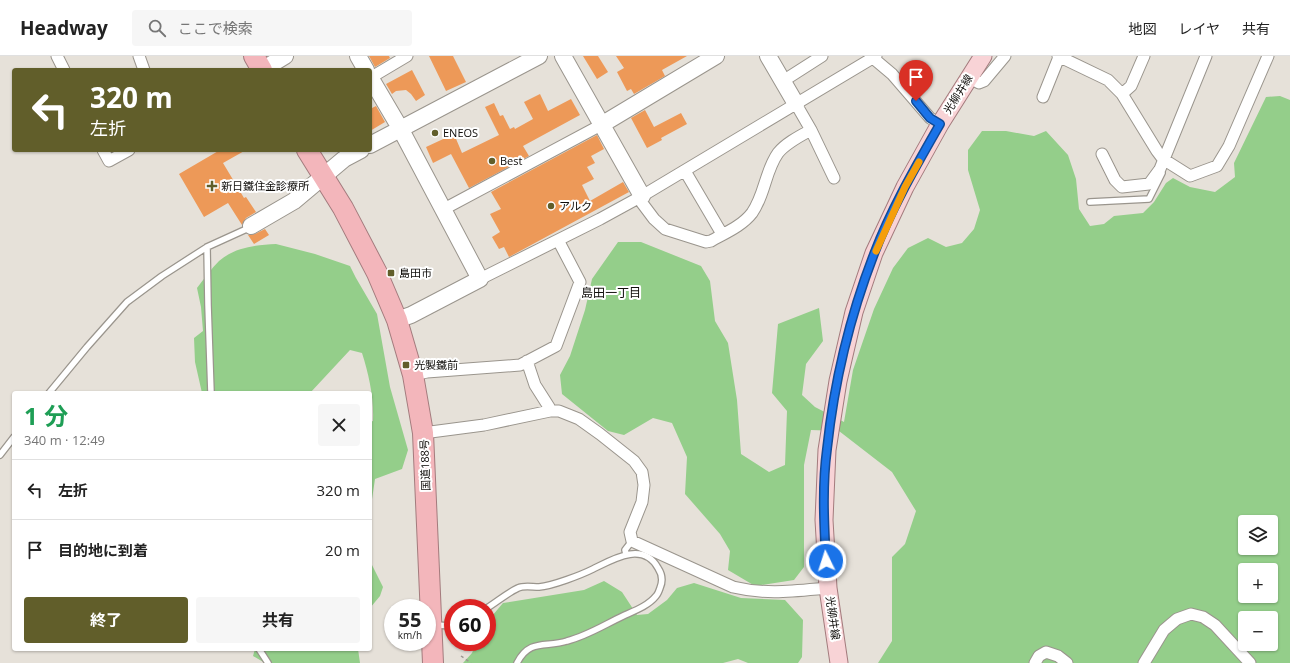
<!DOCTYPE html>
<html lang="ja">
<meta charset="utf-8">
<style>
body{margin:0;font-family:"Open Sans","Noto Sans JP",sans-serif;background:#f6f6f6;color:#222;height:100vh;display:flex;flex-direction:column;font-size:15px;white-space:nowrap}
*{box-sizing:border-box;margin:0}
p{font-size:13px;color:#767676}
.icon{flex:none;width:22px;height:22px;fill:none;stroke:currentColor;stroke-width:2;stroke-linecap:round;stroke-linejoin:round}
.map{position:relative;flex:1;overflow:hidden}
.panel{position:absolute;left:12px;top:335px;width:360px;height:260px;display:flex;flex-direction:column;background:#fff;border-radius:4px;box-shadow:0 1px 3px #0004}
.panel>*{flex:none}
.hud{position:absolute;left:12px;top:12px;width:360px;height:84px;border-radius:4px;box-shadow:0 1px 3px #0004;background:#615e2a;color:#fff;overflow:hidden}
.tools{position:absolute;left:1238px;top:459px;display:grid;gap:8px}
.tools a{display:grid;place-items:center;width:40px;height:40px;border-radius:4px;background:#fff;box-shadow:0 1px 3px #0004;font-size:20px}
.speed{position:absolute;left:384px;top:543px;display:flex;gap:8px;font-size:20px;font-weight:700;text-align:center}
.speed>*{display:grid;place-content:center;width:52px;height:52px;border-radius:50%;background:#fff;box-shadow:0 1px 3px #0004;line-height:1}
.speed small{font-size:10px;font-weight:400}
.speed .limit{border:6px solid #d22;background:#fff;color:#111}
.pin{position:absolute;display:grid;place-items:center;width:34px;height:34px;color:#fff;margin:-41px -17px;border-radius:50% 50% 50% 0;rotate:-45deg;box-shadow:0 0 4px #0007}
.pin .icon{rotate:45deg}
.me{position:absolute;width:44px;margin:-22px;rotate:356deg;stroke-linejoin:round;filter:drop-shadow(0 0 3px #0008)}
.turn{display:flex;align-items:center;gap:14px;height:84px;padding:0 12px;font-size:18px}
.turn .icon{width:52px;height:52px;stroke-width:2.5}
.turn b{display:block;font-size:28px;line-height:34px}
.round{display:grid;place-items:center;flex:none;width:42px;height:42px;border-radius:4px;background:#f6f6f6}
.headline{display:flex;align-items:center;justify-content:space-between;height:68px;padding:0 12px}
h1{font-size:24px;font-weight:700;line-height:30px;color:#1e9e55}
.action{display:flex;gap:8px;margin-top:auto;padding:8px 12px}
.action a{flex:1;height:46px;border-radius:4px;background:#615e2a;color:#fff;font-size:16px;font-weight:700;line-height:46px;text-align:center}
.action a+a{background:#f6f6f6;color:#222}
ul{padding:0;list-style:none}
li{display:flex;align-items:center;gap:12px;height:60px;padding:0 12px;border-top:1px solid #e0e0e0}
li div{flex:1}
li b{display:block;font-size:15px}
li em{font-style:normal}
header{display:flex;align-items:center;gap:24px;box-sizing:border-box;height:56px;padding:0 20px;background:#fff;border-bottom:1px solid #e0e0e0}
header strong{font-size:19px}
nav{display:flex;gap:22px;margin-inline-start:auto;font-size:14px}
.search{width:280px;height:36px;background:#f6f6f6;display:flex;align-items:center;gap:10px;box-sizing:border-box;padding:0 14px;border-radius:4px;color:#767676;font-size:15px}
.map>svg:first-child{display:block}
</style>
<header>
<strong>Headway</strong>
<div class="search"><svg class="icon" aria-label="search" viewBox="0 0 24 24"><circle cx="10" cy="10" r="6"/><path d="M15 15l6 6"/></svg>ここで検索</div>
<nav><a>地図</a><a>レイヤ</a><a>共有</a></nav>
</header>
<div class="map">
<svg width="1290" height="607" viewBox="0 0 1290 607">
<rect width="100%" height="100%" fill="#e6e1d9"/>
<path fill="#94ce8a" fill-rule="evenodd" d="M1280 40 1290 44V607H878L892 585V501L905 488 916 455 892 416 839 375 811 374 804 409V511L794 524 755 530 728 514 730 495 720 478 685 438 687 401 672 367 653 362 624 379 608 375 562 338 560 319 570 300 585 254 592 223 618 186H641L701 210 710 225 715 265 728 287 737 344 741 398 769 416 785 409 787 355 772 337 778 268 819 252 823 285 806 308 802 339 815 351 844 366 853 314 874 253 893 212 908 192 928 182 946 191 962 187 974 173 980 154 968 114V94L982 75H1006L1034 80 1046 75 1068 99 1076 123 1079 153 1090 170 1104 168 1114 160 1143 157 1154 146 1166 127 1173 122 1190 131 1215 136 1235 121 1234 107 1266 41ZM1245 466H1271V492H1245ZM1245 514H1271V540H1245ZM1245 562H1271V588H1245Z
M276 188 315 198 350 210 356 222 377 258 390 331 408 394 402 413 375 423 371 450 372 509 383 531 380 540 370 552V366L373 365C374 342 369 319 362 297L350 294 310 337H202L195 306 194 282 203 275 201 251 197 232C204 223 211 213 219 205 235 191 256 189 276 188Z
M604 525 622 536 637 559 648 558 667 544 677 532 694 527 741 542 785 544 803 564 802 601 798 607H748L738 603 723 607H463L472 597 477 586H487V566L503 547 584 534Z
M255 593H358L360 607H265L253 600Z"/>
<path fill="#ed9958" d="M369 0H389L390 2 375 11Z
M429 0H453L466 26 446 35Z
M583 0H598L608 16 597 23Z
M616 0H687L662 14 665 20 634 38 631 33 627 35 617 16 624 12Z
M412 14 425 39 416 45 411 38 406 34 396 35 392 38 386 28Z
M540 38 548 55 571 43 580 59 523 90 529 100 469 132 451 98 433 107 426 91 454 78 462 97 499 79 485 51 494 47 500 60 503 59 510 73 514 71 515 73 533 63 524 46Z
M376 50 385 66 370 75V53Z
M645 54 654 71 681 57 687 68 661 82 662 84 647 92 631 62Z
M597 79 604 93 591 100 595 107 587 111 594 123 582 129 590 145 623 126 629 136 509 201 504 191 499 193 492 181 500 176 490 158 501 153 491 136Z
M220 94H246L223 107 244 142 246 141 256 156 246 162 242 169 228 147 204 161 179 118Z
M265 173 269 179 254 188 248 179 255 178Z"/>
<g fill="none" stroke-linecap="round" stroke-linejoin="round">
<g stroke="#9a958d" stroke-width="8">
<path id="lane" d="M1090 146 1149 143 1162 117 1161 116
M207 191 208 249 211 337
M49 337 87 291 127 246 162 220 207 191 251 171
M0 399 14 381
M626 498 625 494 632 485
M487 552C497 546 507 537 518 532 524 529 532 531 539 531 552 530 581 519 593 513 613 503 643 485 658 512 662 518 663 525 660 532 659 535 658 538 656 540 648 550 634 555 623 560 604 569 587 580 567 585 546 592 530 582 517 607
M435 569 453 570
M259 593 268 607"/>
</g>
<g stroke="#9a958d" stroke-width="13">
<path id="street" d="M57 0 64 14
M139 0 144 14
M1058 0 1108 24 1122 38 1157 95 1163 103 1190 120 1217 110 1229 90 1268 0
M873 2 892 18 930 62 940 68
M968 21 979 27 984 25 1005 0
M370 22 407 0
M783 25 822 0
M1122 38 1131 30 1144 0
M1043 41 1059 1
M796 48 811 74 834 122
M103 94 109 105 129 94
M1102 98 1115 124 1122 131 1149 128 1160 113 1206 0
M685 115 722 178
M642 140V147L654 163 665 173 706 186 711 185C725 177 742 170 752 157 765 139 765 115 778 97 786 87 800 80 811 74
M444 153 601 69
M480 223 600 163 642 140 876 0
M527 305 535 329 549 351 550 355
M413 319 427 316 520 309 556 290 580 226 558 184
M423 377 484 369 550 355H559L579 363 600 378 634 405 642 416 644 429 642 446 630 476 632 485 733 531C766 539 794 535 828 532
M1035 607 1039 600 1046 596 1058 600 1067 607
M1144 607 1164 574 1177 563 1191 558 1203 561 1215 569 1250 607"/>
</g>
<g stroke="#9a958d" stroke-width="18">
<path id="secondary" d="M358 0 366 14
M563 0 642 140
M768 0 796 48
M262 14 285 0
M370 21 400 72 480 223 411 259 397 264
M601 69 716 0
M370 89 539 0
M251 170 294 145 344 103 361 94"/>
</g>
<g stroke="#a37b7d" stroke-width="19">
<path id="primary" d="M839 607 828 532 824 464 827 394 838 325 854 256 874 197 905 131 940 68 983 0"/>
</g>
<g stroke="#a37b7d" stroke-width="22">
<path id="highway" d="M254 0 262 14
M307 94 343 152 377 217 397 264 413 319 423 377 433 607"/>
</g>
<path stroke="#9b9791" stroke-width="1.5" stroke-dasharray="3 3" stroke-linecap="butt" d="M461 600 471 607"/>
<use href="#lane" stroke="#fff" stroke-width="5.5"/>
<use href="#street" stroke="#fff" stroke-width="11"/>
<use href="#secondary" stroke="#fff" stroke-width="16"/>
<use href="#primary" stroke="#f8d3d6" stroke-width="17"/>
<use href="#highway" stroke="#f3b6bb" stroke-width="20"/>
</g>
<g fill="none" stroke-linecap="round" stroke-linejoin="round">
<g stroke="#114b97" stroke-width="10">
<path id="route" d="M826 505C824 468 822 430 827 393 834 327 850 260 874 198 891 153 916 110 940 68L930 62 916 45"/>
</g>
<use href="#route" stroke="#1a73e8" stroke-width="7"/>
<path stroke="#f59e0b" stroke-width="7" d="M876 195 905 131 919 106"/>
</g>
<g fill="#615e2a" stroke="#fff" stroke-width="1.5">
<circle cx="435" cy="77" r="4"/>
<circle cx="492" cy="105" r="4"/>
<path d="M210 124h4v4h4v4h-4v4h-4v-4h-4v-4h4z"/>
<circle cx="551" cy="150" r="4"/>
<rect x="387" y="213" width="8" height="8" rx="2"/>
<rect x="402" y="305" width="8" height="8" rx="2"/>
</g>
<g text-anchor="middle" stroke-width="4" stroke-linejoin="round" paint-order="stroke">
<g font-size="11" fill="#0f0d0a" stroke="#fff">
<text transform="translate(958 38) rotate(-58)" y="4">光柳井線</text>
<text transform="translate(425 409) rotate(-92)" y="4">国道188号</text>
<text transform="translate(833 562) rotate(82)" y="4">光柳井線</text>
</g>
<g font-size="11" fill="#0f0d0a" stroke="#fff" text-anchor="start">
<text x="443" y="81">ENEOS</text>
<text x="500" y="109">Best</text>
<text x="221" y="134">新日鐵住金診療所</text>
<text x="559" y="154">アルク</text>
<text x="399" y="221">島田市</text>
<text x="414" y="313">光製鐵前</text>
</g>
<g font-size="12" fill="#0f0d0a" stroke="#fff">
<text x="611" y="241">島田一丁目</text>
</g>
</g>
</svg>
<div class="tools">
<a><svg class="icon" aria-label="layers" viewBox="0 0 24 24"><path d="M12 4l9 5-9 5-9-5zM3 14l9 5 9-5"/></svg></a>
<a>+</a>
<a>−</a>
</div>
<div class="speed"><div>55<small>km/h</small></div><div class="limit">60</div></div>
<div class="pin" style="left:916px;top:45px;background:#d93025"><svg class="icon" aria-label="arrive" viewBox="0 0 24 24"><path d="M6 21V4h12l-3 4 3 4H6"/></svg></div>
<svg class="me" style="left:826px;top:505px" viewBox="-20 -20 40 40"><circle r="17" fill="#1a73e8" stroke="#fff" stroke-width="3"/><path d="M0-11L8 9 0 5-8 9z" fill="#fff"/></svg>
<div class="hud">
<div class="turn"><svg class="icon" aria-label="left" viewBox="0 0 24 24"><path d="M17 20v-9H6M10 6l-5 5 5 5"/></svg><div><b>320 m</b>左折</div></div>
</div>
<section class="panel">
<div class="headline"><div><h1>1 分</h1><p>340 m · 12:49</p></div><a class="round"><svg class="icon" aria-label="close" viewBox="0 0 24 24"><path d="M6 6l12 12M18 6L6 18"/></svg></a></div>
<ul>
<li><svg class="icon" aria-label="left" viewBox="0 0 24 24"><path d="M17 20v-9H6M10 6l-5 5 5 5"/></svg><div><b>左折</b></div><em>320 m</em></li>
<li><svg class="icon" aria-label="arrive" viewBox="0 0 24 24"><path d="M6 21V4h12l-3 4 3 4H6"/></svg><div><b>目的地に到着</b></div><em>20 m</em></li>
</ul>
<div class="action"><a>終了</a><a>共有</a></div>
</section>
</div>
